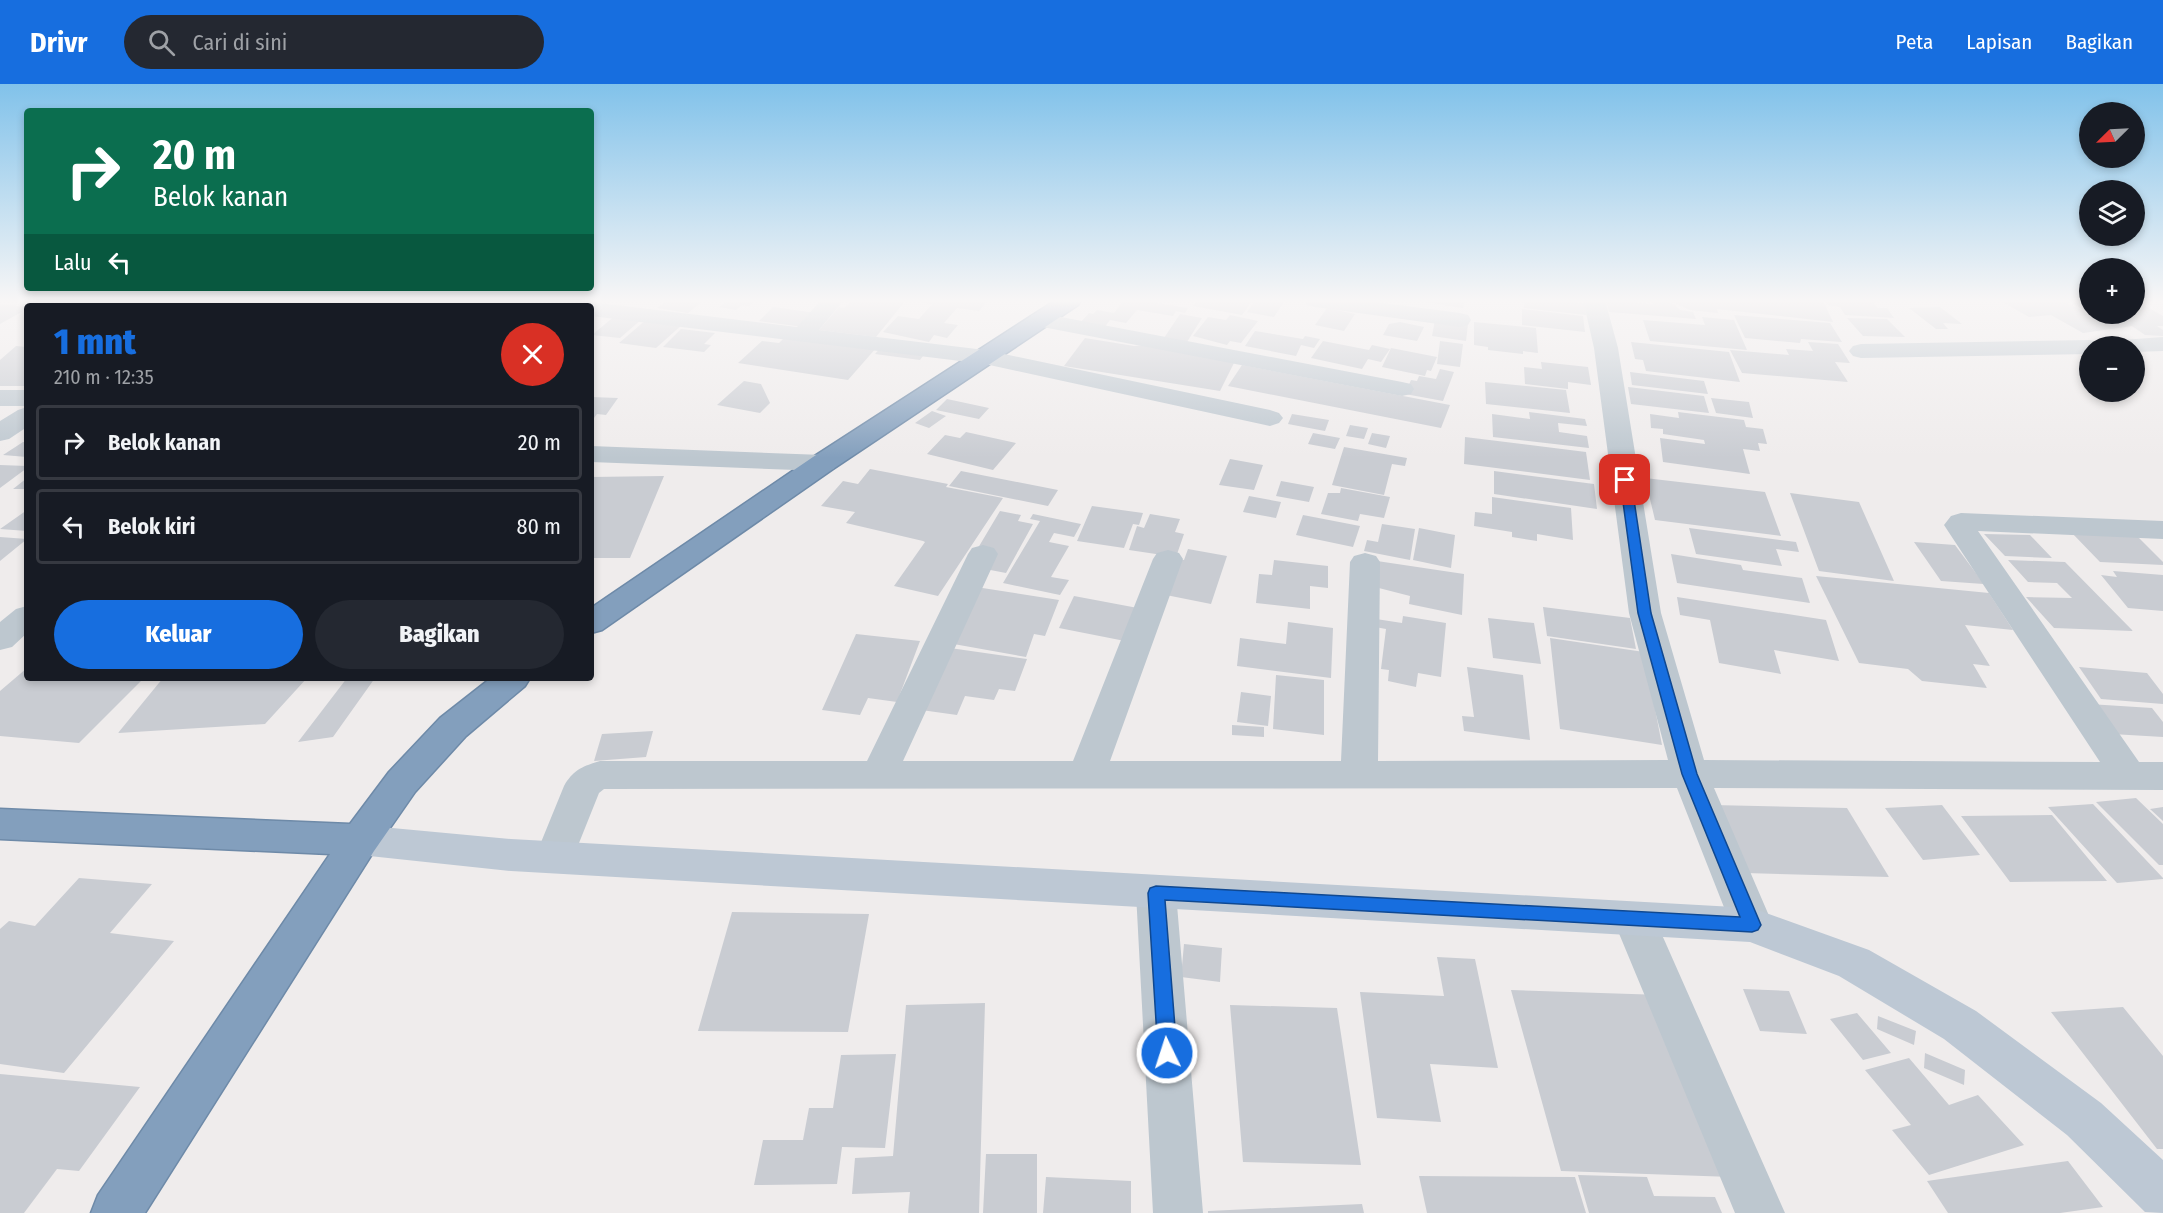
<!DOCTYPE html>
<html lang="id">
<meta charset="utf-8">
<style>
body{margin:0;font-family:"Fira Sans Condensed",sans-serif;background:#242831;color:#f1f3f6;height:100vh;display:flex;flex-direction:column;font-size:22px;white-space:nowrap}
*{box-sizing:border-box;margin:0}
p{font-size:20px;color:#9ea1a6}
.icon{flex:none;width:33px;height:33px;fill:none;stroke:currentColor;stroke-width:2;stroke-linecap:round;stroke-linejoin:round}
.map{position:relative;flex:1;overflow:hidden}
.side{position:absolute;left:24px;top:219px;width:570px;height:378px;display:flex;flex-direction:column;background:#171b24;border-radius:6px;box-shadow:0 3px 9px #0003}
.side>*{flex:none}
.hud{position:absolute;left:24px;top:24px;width:570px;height:183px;border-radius:6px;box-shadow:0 3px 9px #0003;background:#0b6e4f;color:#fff;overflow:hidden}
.needle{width:39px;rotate:246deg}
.controls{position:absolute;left:2079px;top:18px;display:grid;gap:12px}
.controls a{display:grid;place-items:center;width:66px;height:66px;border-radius:50%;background:#171b24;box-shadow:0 3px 9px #0003;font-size:30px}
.pin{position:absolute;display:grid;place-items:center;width:51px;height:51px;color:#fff;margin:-26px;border-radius:12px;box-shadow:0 3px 9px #0006}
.me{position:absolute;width:66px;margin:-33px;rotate:356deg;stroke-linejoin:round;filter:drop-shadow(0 0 4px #0008)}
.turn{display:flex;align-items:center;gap:21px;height:126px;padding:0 30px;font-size:27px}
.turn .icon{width:78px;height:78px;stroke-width:2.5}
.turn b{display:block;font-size:42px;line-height:51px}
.then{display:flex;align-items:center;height:57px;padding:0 30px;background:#0003;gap:12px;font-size:22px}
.round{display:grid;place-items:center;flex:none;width:63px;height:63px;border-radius:32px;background:#242831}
.overview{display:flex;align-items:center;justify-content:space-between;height:102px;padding:0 30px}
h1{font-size:36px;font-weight:800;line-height:45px;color:#176edf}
.cta{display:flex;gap:12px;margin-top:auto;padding:12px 30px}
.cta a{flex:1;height:69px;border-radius:36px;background:#176edf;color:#fff;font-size:24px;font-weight:800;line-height:69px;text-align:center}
.cta a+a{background:#242831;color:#f1f3f6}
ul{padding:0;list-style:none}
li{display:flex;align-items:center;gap:18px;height:75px;margin:0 12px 9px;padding:0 18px;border:3px solid #363941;border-radius:6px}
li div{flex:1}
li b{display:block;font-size:22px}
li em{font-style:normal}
header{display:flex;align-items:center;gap:36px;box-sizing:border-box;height:84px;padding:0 30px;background:#176edf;color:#fff}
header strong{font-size:28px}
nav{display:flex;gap:33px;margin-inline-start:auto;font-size:21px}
.search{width:420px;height:54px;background:#242831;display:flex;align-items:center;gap:15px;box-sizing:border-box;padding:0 21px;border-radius:33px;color:#9ea1a6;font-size:22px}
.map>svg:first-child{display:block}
</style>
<header>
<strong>Drivr</strong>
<div class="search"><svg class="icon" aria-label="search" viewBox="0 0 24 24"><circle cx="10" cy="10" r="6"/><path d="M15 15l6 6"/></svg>Cari di sini</div>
<nav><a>Peta</a><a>Lapisan</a><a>Bagikan</a></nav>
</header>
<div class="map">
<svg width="2163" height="1129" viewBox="0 0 2163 1129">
<rect width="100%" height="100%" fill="#efecec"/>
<path fill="#b9efce" d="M231 216H526L522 222H245Z"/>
<path fill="#c9ccd2" d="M79 216H230L224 222H68Z
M668 216H704L688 229 657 224Z
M728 216H756L749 222 742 221 736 226 719 223Z
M852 216H906L876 253 819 246 839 223 844 224Z
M926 216H988L979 227 957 224 944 239 958 241 947 254 934 251 929 258 883 248 898 232 919 235 932 220 923 219Z
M1124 216H1140L1188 224 1185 229 1176 227 1173 232 1137 226 1126 239 1110 236 1104 244 1080 239 1089 229 1093 230 1097 226 1114 229Z
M1198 216H1253L1242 231 1193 222Z
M1256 216H1285L1274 233 1247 228Z
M1425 216H1465L1463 224 1424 218Z
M1524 216 1585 219 1586 231 1524 224Z
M1606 216 1653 220 1652 216H1663L1674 220 1680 226 1693 228 1696 235 1609 228Z
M1668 216 1823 217 1833 238 1717 225 1718 229 1690 226Z
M1826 216H1871L1878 224H1887L1894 234 1845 231 1840 223 1828 221Z
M1999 216H2062L2098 235 2090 230H2134L2135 216 2163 232V242H2157L2163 246V252L2145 251 2132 242 2083 249 2051 231 2029 233Z
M2066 216H2090V229Z
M0 220 27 223V225L0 240Z
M773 223 816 229 803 243 759 237Z
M1940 223 1962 240 1943 239 1948 245H1936L1909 224Z
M1327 224 1355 230 1344 247 1315 241Z
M1522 225 1583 232 1585 248 1522 241Z
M1180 230 1202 234 1187 258 1164 254Z
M616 231 643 234 620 254 592 251Z
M1230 231 1258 237 1241 259 1230 257 1227 261 1193 252 1208 233 1226 236Z
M1734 231 1830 239 1842 258 1801 255 1800 259 1745 254Z
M1702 233 1734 236 1747 266 1650 257 1643 236 1705 241Z
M1847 234 1887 235 1905 253 1863 252Z
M647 235 683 240 656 264 619 259Z
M1435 236 1468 240 1466 257 1432 252Z
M1400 238 1424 243 1417 257 1383 251 1389 240Z
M1474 238 1536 244 1538 269 1523 267V270L1488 266V263L1474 261Z
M681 245 715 249 704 260 711 261 704 268 663 263Z
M1255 247 1303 255 1305 252 1320 255 1314 264 1301 261 1296 272 1245 262Z
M788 250 877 263 848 296 738 279 762 257 779 259Z
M1085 254 1134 262 1146 261 1236 275 1220 307 1064 282Z
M1323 257 1369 266 1372 261 1390 265 1381 278 1368 275 1362 285 1311 274Z
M1440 257 1463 260 1460 283 1437 280Z
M1631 258 1729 268 1740 298 1646 287 1643 276 1635 275Z
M1808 258 1838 260 1850 279 1835 278 1848 298 1742 289 1730 266 1789 271 1786 265 1813 267Z
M16 262 27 263V302H0V276Z
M882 262 926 268 920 276 875 270Z
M1391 264 1437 273 1431 287 1427 286 1425 292 1382 283Z
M1541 278 1588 283 1591 301 1568 298V305L1525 300 1524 283 1542 285Z
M1242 281 1450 321 1441 344 1228 302Z
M1440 285 1454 288 1443 317 1405 310 1411 296 1417 297 1419 292 1436 295Z
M1630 288 1704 297 1708 310 1632 301Z
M744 297 761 300 770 319 760 329 717 321Z
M1485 298 1566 306 1570 329 1486 320Z
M1628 303 1704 312 1709 329 1631 320Z
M591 313 618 314 606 331 597 330 591 338Z
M1711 314 1749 318 1753 334 1716 329Z
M947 315 989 324 979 335 936 326Z
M932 327 946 332 929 344 915 339Z
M1529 328 1585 335 1587 342 1558 339 1559 348 1587 352 1589 364 1493 353 1492 330 1530 335Z
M1678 328 1744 336 1746 343 1763 345 1767 360 1758 359 1760 367 1743 365 1750 390 1663 378 1660 354 1705 360 1704 356 1663 350V345L1651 344 1650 330 1679 334Z
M1292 330 1329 336 1325 347 1288 340Z
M1350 341 1368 344 1364 355 1346 352Z
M966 348 1016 359 993 386 927 370 945 351 960 354Z
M1313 349 1340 354 1335 365 1308 360Z
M1372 349 1390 352 1386 364 1368 360Z
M1465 353 1586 368 1590 396 1464 380Z
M23 358H27V373L3 371Z
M1344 363 1407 374 1405 382 1392 380 1384 411 1332 401Z
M1230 375 1263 381 1254 406 1219 401Z
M0 381 27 382V384L0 404Z
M870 385 948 400 946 403 1003 414 938 512 894 502 925 458 923 457 846 439 855 428 821 422 843 397 858 400Z
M961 387 1058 406 1048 422 949 402Z
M1494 387 1594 400 1597 425 1494 410Z
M664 392 630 474H591V393Z
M27 394V405H13Z
M1645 394 1765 408 1781 452 1655 436Z
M1281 397 1314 403 1309 418 1276 412Z
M1341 404 1390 413 1384 434 1360 430 1358 437 1321 430 1328 409H1340Z
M1790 409 1859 418 1894 497 1819 487Z
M1249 412 1281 418 1276 434 1243 428Z
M1492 413 1571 424 1573 456 1537 450V457L1512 453V448L1474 442 1475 428 1492 430Z
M1092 422 1143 429 1139 441 1133 440 1124 464 1077 457Z
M27 426V447L0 445Z
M1000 427 1021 431 1018 437 1033 440 1006 489 980 484 978 464Z
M1033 430 1081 440 1074 453 1054 449 1049 458 1069 462 1051 493 1069 496 1060 511 1003 499 1040 437 1030 435Z
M1150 430 1180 435 1175 448 1184 450 1176 473 1129 466 1137 442 1144 444Z
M1303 431 1360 442 1353 463 1296 451Z
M1382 440 1415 445 1410 476 1364 467 1367 456 1378 458Z
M1419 444 1455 451 1451 484 1413 476Z
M1689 444 1796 458 1799 468 1776 465 1782 482 1696 470Z
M2071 448 2136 451 2163 478V481L2100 478Z
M1984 450 2030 451 2052 474 2005 472Z
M0 453 27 455 0 477Z
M1914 458 1955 461 1984 500 1941 497Z
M1188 465 1227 472 1211 520 1161 510 1174 475 1184 476Z
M1671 470 1741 481 1743 486 1802 494 1810 519 1677 499Z
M1274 476 1328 482V504L1310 502V525L1256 519 1259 490 1272 491Z
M2008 476 2065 478 2133 547 2054 544 2026 513 2072 514 2057 499 2028 498Z
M1377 477 1464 490 1462 531 1409 520 1410 512 1371 502Z
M2113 487 2163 491V527L2128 524 2101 491 2117 493Z
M1816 492 1989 509 2013 546 1965 541 1990 582 1973 580 1987 604 1922 597 1908 585 1859 579Z
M976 503 1059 516 1045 552 1034 550 1026 573 948 559Z
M1074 512 1143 525 1130 558 1059 544Z
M1677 513 1826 536 1839 577 1774 566 1781 590 1719 579 1710 536 1680 531Z
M1543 523 1630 534 1636 565 1547 552Z
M1403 532 1446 539 1441 593 1418 589 1416 603 1388 597 1389 586 1381 585 1386 545 1375 543 1376 535 1402 539Z
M1488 534 1534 539 1541 580 1493 574Z
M1288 538 1333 544 1331 594 1237 582 1240 554 1286 560Z
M856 550 920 557 897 618 868 614 860 631 822 626Z
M1550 554 1644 568 1662 661 1560 645Z
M943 563 1027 575 1015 607 999 605 994 616 965 612 957 631 914 625Z
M1467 583 1523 591 1530 656 1464 647 1462 632 1474 633Z
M2079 583 2147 589 2163 610V620L2101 615Z
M27 584V594H144L79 659 0 652V607Z
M1276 591 1324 596V651L1273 645Z
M163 594H307L265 640 118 649Z
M347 594H375L333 653 298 658Z
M1241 608 1271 612 1268 642 1237 638Z
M2089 620 2152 624 2163 638V653L2112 650Z
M1232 641 1264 643V653L1232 651Z
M653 647 646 673 594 677 602 650Z
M2136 714 2163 740V781H2159L2096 718Z
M2093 720 2163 794V795L2117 799 2048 723Z
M1712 721 1847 724 1889 793 1745 789Z
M1942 721 1980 771 1923 776 1885 724Z
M2163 723V737L2150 725Z
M2052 731 2107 797 2010 798 1961 732Z
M79 794 152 800 110 849 174 857 64 989 0 980V845L9 837 35 842Z
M732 828 869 830 848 948 698 947Z
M1184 860 1222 864 1220 898 1181 893Z
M1437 873 1475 875 1498 984 1430 980 1441 1038 1377 1034 1360 908 1444 912Z
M1743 905 1789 907 1807 950 1760 947Z
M1511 906 1662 911 1732 1093 1561 1087Z
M985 919 979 1129H908L910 1108 852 1110 855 1074 893 1072 906 921Z
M1230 921 1337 924 1361 1081 1243 1078Z
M2123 923 2163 972V1065H2157L2051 928Z
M1857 929 1891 969 1863 976 1830 935Z
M1878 932 1916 947 1914 961 1877 945Z
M1925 969 1965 986 1964 1001 1924 984Z
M896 970 885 1064 842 1063 837 1100 754 1101 763 1056H803L809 1024H833L841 971Z
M1909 974 1949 1021 1978 1011 2024 1061 1929 1091 1892 1046 1911 1041 1865 986Z
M0 990 140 1003 79 1087 57 1085 24 1129H0Z
M986 1070H1037V1129H983Z
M2068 1077 2103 1123 2060 1129H1948L1927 1097Z
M1578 1091 1647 1093 1654 1112 1715 1113 1722 1129H1589Z
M1419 1092 1575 1093 1586 1129H1427Z
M1046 1093 1131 1097V1129H1043Z
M1362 1120 1364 1129H1208V1127Z"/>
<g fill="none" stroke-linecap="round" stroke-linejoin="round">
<g stroke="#6e8aa8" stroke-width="3">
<path id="highway" d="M1056 216H1081L1078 221 833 385 602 546 591 549V524L813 373Z
M491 594H530L525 602 466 652 415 708 374 767 145 1129H91L98 1111 330 770 0 755V725L350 740 389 688 440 634Z"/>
</g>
<path fill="#bdc7cf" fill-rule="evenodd" d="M821 216H844L819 246 985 266 1270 326 1279 329 1283 334 1279 339 1270 342 985 280 591 232V222H582L591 218 797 243Z
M1304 216H1360L1460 229 1468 231 1471 236 1468 241 1460 243 1315 223 1307 221Z
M1583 216H1605L1618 264 1661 529 1704 676 2100 678 1944 441 1951 432 1961 429 2163 437V455L1978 447 2139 678H2163V706L1714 704 1773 841 1767 853 1752 858 1737 853 1731 841 1677 704 604 705 599 709 569 784 555 789 541 784 535 773 564 702C573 686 583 682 600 677H867L968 470 972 464 983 461 994 464 998 470 903 677H1073L1153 475 1157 469 1168 466 1179 469 1183 475 1110 677H1341L1350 478 1354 472 1365 469 1376 472 1380 478 1378 677 1668 676 1629 529 1594 264Z
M1040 229 1402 298 1411 300 1414 305 1411 310 1402 312 1032 241 1029 236 1032 231Z
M2163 253V267L2134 268V262H2104L2108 257Z
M2090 256 2098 258 2101 262H2090V270L1861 274 1853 272 1849 267 1853 262 1861 260Z
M0 306H27V322H0Z
M27 323V343L9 355 0 357V337L18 326Z
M591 362 823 371 833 373 837 379 833 385 823 387 591 378Z
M27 522V549L12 563 0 566V538L16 525Z
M1156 792 1170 797 1176 809 1203 1129H1153L1136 809 1142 797Z
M1634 818 1649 823 1655 835 1785 1129H1735L1613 835 1619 823Z"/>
<path fill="#bdc8d4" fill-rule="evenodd" d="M360 741 511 755 1752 824 1869 866 1976 927 2101 1019 2163 1076V1129L2145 1128 2067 1051 1944 955 1839 892 1750 858 511 787 360 771 346 767 340 756 346 745Z"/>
<use href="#highway" fill="#839fbd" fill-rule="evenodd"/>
</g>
<linearGradient id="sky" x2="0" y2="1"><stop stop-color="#81c2ea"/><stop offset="0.58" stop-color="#f8f6f6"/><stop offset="1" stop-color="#f8f6f6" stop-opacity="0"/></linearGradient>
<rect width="2163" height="374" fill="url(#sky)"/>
<path fill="#176edf" stroke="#0f4891" stroke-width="1.5" d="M1625 393 1631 396 1651 529 1697 690 1761 841 1758 846 1752 848 1165 816 1177 969 1174 975 1167 977 1160 975 1158 969 1148 809 1150 804 1156 802 1740 833 1682 690 1638 529 1620 396Z"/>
</svg>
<div class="controls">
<a><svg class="needle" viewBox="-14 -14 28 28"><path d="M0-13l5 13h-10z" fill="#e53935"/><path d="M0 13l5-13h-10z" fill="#9ea1a6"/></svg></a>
<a><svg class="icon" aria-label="layers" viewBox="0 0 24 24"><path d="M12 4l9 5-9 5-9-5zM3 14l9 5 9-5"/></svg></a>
<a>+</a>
<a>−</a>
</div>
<div class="pin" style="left:1625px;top:396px;background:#d93025"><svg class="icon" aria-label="arrive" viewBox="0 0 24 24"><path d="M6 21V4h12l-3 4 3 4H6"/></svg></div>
<svg class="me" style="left:1167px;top:969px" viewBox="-20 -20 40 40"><circle r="17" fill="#176edf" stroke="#fff" stroke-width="3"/><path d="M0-11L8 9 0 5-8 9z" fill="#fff"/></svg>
<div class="hud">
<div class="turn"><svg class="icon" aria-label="right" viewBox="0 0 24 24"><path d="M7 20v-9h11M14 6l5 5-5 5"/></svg><div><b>20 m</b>Belok kanan</div></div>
<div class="then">Lalu<svg class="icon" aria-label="left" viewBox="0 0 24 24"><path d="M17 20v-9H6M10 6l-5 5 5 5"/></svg></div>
</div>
<section class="side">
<div class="overview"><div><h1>1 mnt</h1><p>210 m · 12:35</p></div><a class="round" style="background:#d93025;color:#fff"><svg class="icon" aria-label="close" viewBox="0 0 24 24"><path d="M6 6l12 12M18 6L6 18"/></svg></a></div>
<ul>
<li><svg class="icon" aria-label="right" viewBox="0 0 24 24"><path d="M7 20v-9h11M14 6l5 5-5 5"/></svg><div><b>Belok kanan</b></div><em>20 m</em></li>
<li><svg class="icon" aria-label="left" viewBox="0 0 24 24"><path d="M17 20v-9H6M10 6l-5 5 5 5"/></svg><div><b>Belok kiri</b></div><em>80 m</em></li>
</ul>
<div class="cta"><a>Keluar</a><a>Bagikan</a></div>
</section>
</div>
